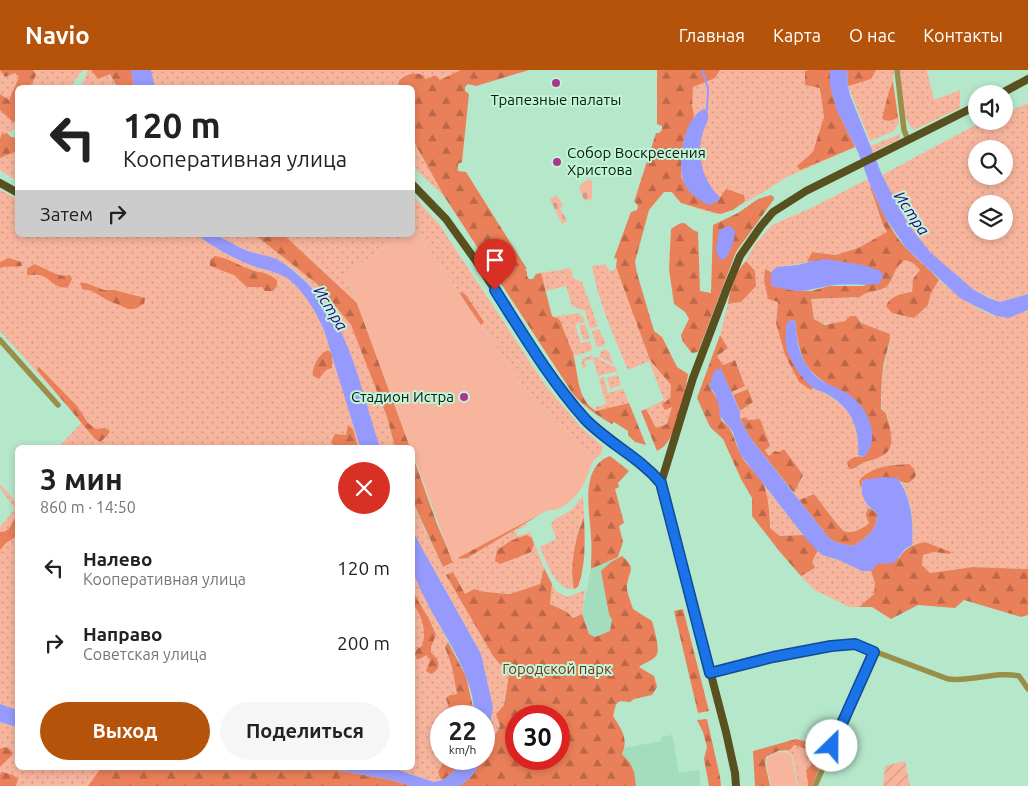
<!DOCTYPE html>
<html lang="ru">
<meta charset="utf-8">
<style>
body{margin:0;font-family:Ubuntu,sans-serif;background:#f6f6f6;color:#222;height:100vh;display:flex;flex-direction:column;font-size:19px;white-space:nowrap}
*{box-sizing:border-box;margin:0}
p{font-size:16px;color:#767676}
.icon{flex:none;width:28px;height:28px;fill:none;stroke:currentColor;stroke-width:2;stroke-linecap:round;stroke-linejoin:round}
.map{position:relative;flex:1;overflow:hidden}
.details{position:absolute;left:15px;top:375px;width:400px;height:325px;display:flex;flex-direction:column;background:#fff;border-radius:8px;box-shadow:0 2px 8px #0003}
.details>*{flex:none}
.guide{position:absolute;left:15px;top:15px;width:400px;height:152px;border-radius:8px;box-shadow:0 2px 8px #0003;background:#fff;color:#222;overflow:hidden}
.fabs{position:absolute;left:968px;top:15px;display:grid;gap:10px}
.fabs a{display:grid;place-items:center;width:45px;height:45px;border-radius:50%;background:#fff;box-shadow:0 2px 8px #0003;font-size:25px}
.speed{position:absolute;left:430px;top:635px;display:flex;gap:10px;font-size:25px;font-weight:700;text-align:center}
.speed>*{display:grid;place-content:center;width:65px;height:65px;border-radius:50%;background:#fff;box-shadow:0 2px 8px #0003;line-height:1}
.speed small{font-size:12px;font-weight:400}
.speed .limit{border:8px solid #d22;background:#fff;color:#111}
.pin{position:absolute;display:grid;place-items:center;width:42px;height:42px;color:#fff;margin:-51px -21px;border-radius:50% 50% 50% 0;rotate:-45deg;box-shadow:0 0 5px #0007}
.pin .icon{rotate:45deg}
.me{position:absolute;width:55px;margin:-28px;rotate:23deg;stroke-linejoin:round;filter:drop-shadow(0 0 4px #0008)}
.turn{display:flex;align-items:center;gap:18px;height:105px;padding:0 25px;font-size:22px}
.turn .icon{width:65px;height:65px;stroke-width:2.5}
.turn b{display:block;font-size:35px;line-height:42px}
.then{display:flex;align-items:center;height:48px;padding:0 25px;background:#0003;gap:10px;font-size:19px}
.round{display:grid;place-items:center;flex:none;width:52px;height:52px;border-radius:26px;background:#f6f6f6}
.headline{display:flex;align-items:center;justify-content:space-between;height:85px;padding:0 25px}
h1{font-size:30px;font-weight:600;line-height:38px}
.primary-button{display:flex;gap:10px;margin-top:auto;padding:10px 25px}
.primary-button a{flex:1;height:58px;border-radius:30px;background:#b45309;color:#fff;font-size:20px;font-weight:600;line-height:58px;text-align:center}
.primary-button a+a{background:#f6f6f6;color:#222}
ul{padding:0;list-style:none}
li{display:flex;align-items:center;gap:15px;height:75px;padding:0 25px}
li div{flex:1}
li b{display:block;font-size:19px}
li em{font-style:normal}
header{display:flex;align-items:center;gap:30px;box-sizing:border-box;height:70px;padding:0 25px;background:#b45309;color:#fff}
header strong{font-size:24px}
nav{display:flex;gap:28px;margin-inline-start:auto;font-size:18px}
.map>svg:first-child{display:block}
</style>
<header>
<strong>Navio</strong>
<nav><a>Главная</a><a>Карта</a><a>О нас</a><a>Контакты</a></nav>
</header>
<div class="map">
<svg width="1028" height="716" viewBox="0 0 1028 716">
<defs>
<pattern id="grass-dots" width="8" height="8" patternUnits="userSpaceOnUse" patternTransform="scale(1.25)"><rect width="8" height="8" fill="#f8b59d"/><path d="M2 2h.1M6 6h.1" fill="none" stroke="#d39b86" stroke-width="1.8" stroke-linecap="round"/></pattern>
<pattern id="forest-firs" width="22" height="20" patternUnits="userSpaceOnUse" patternTransform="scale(1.25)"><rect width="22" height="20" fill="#ea8059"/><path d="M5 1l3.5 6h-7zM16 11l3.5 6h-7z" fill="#bc6848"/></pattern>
<pattern id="cemetery-stones" width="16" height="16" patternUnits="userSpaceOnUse" patternTransform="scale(1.25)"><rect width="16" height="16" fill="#f8b59d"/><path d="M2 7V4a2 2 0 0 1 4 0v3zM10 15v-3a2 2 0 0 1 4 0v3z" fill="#d39b86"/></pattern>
<pattern id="garden-furrows" width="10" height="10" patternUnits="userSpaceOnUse" patternTransform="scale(1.25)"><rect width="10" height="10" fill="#f8b59d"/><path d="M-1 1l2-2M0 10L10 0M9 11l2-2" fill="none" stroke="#d39b86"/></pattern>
</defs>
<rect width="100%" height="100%" fill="#b5e7cb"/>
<path fill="#a4ddbe" d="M618 487 623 509 606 580 589 564 582 544 591 499Z
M672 665 679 703 699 700 701 716H622L612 680 662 671 661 667Z"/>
<path fill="url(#grass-dots)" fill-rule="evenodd" d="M0 0H83L70 17 18 18 17 58 0 67Z
M88 0H91L98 9 109 3 117 17 81 18Z
M151 0H529L476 16 468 14 393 16V18L155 17Z
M657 0H830V16L855 77 785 108C777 114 728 144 720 144 715 144 688 136 682 133 678 131 675 126 672 122H664L656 63H659L662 60V56L657 54Z
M847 0H894L893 12 899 53 894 61 870 71 848 16Z
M899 0H927L934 30 960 20V38L914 60C899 46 901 20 899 0Z
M1028 33V224L1000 232 974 220 961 210 930 182 918 168 908 154 882 105 968 59 986 51H1004V44ZM976 79H1004V106H976ZM976 134H1004V161H976Z
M901 64 898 70 873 82 870 76Z
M17 66V111L0 100V74Z
M412 70 416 75 444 126 413 97Z
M868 109 882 152 888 162 858 178 836 185 812 182 807 192C795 196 780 194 771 202L766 199 778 232 776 253 811 320 813 318C845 331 861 350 858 385L852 388 855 399 863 393 873 390 891 364 887 343 882 339C880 316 883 296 890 274 880 266 862 255 856 246 840 254 830 258 814 249L811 229 860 227C867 220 878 222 886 217 894 211 893 199 904 190L913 193 920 200 913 209 912 222 901 223 900 245 907 246 928 235 931 223 939 210C954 223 988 251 1010 247 1016 246 1022 242 1028 240V499L973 497 930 503 922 495 923 485 934 482 950 484 925 472 912 475C914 456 912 429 901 413L907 414 909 394C891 395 871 396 859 411L864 430 869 438 866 441 869 452 864 458 850 462 842 460 814 424 799 430 794 423 803 405 779 382 769 386 748 350 745 347 740 349V341L753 332 748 319 733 325 731 322 745 315 735 290 723 295 717 286 728 278 720 265 728 234 741 232 755 201 746 191 755 174 772 155 811 138Z
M0 120 17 129 18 165H198C210 176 234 188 248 194 262 200 280 201 292 212 306 225 316 242 324 260L360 377H59L82 352 0 261Z
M413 126 439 154 545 315 580 356 603 377 601 384 595 389 522 314 415 159 413 160Z
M216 165H255L317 214 352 256 387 347 395 377H380C358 315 349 242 292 199 279 189 265 187 250 181 238 177 226 172 216 165Z
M284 165H404L345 204 357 233Z
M606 194 607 198 610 201 614 200 616 197 650 290 671 315 670 328 672 337 667 354 656 358 646 339 664 330 649 291 628 300C614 266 598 232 592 196Z
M571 198 573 208 582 212 598 256 590 259 585 241 572 236 566 216 545 221 541 203Z
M579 243 583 247 585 252 576 254V257L580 271 581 273 590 271 592 278 591 281 573 286 560 251 552 247Z
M585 254 590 268 583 270 579 255Z
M599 259 605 272 604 275 600 277 596 276 592 261Z
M605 279 609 282 613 294 599 287 601 281Z
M592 285 593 288 596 287 615 297 617 301 598 306 593 289 585 291 586 297 582 298V289Z
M618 305 621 315 610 319 607 308Z
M604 307 608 323 623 319 629 333 596 341 595 337 606 334 599 309Z
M0 414 17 433V640L0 634V457L15 439 0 418Z
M763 414 803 465 780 466 770 458V446Z
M583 426 584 447 579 456 574 493 572 513 574 519C555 521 546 491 540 477L556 469 551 454 554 450 571 440Z
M412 432 443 497 452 492V491L526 452 527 455 515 461 518 466 530 462 544 498 540 514 510 524 485 522 474 519 465 524 453 502 447 505 493 586 509 605 500 655 494 667 488 669 493 637 481 584 413 462Z
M818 480 822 485 839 490 862 501H871L875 513 874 524 859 537H849L813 519 801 506 815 498 812 492Z
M413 500 448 572 445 577 452 597 457 624 446 628 451 646H441V689H445L438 702 440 708 443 710 434 712 392 698H412Z
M552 514 556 521 568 527 585 520 582 544 573 548 567 542 550 534Z
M0 652 17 657 18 698H328L393 716H0Z
M794 675 810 680 811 695 806 700 809 716H798L793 687 790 683 786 681Z"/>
<path fill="url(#forest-firs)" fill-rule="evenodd" d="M0 0H33L36 5 30 17 18 18 17 50 13 52 0 40V24L9 30 19 7 15 3 5 7Z
M91 0H131L134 17H117L110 4 98 9Z
M461 0H529L476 16 468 14 465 17V21L469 24 462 92 458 94V101L466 102 527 199H525L527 202V206L529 209H533L536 204 541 203 552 246 560 250C564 262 569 273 573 284 579 304 576 329 596 341L629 333 646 375 635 372 628 365V361L614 352 612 354C596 345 585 337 573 324L444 126 413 70 412 18 393 17V16L398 15 399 11C405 4 416 1 424 6L425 9H427L435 5 440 10Z
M657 0H720L715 8 693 17 692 36 694 46 683 72 681 107 687 118 697 128 717 132 726 119 744 125 745 131 733 140 720 144 681 133 672 122H664L649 140 635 192 637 203 654 261 662 267 677 297 688 304C686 321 677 361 666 374 664 377 660 379 657 381L641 341 646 339 656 358 667 354 672 337 665 340 662 335 670 328 671 315 650 290 616 197 617 189 614 188 631 142 637 140 638 136 636 133 634 132 656 63H659L662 60V56L657 54Z
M810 0H830C830 32 842 49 855 77L800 100 797 96 813 82 824 47 820 18 805 15V1Z
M847 0H876L871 9 848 16Z
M893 12 898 48 889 51 882 49 889 21Z
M7 63 11 67 17 68V81L0 88V68L2 64Z
M869 113C880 136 889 159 905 177 916 189 929 198 939 210L931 223 928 235 914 248 892 243 886 236C890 226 902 223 912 222L913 209 920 200 913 193 905 190C892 199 894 211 886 217 878 222 868 220 860 227L811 229 814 249 825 255 845 251 850 246H856L861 253 890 264C890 277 884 287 883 299 881 312 881 326 881 339L886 343C889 355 897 375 885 384 878 389 870 390 863 393 857 396 856 399 849 399L847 392C853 387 856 385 864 387L852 327C810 306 800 299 795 250L789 251 804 308 813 318 811 320 799 312 785 285 776 253 778 232 768 229 764 210 765 199 771 202V216L782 217 790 220 811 221 829 216H866L813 191 807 192 812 182 836 185 858 178 887 162 882 152Z
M771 125 774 127V129L736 182 698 282 692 283 683 272 681 265 689 249 685 242 674 234 669 199 671 159C689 146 683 157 698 162L700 221 711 223 713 155 738 143 758 129Z
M255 165H284L357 233 410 377H395L387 347 351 255 317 214Z
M215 186C229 188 239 196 252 200 264 204 265 201 277 210V216L273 221H265L262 217H247L234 205 210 196V190Z
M9 188 21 192 22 196C14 198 8 195 0 198V192Z
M746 191 755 201 756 216 741 232 728 234C730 219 735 202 746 191Z
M34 194C44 197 59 209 70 205L72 209 68 217C56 220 52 210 43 206 39 204 32 205 27 205V199Z
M80 213H86L104 220H114L145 228 144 234 134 239H128L107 230 92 221 82 219Z
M459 222 465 224 484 252 480 256Z
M720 265 728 278 717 286 723 295 735 290 745 316 731 322 721 299 711 320C719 328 720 339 721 350 735 361 733 368 740 383 745 395 758 403 764 415 768 426 770 446 770 458L780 466 803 465 818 480 812 492 815 498 801 506 780 482 752 446V428L741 409 723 369 710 357 697 328Z
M328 280 332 284V298L326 300 319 309 313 306C312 296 319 284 328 280Z
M39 297 77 336 88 353 96 359 105 358 110 361 107 366 100 372 95 369 37 300Z
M748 319 753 332 740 341 733 325Z
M745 347 748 350 760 349 770 376 765 380 769 386 775 381 779 382 784 379 803 405 794 423 751 369 740 349Z
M348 355 353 359 358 377H335L331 372 335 364 346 365Z
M412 384 437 454 453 492 443 497 413 432Z
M610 386 629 401 618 413 619 417 615 419 624 453 619 456 623 472 618 487 591 499C591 489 592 478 591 467 590 443 579 397 610 386Z
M909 394 914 399 916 405C911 414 904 416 896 408L863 410 861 419 859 411C871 396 891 395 909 394Z
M814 424C819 430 840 459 844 461 852 464 863 459 869 453 866 447 864 443 869 438L877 443C878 460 866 468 853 476L837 473 828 467 799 430Z
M17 444V466L6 473 0 480V462H4L9 459Z
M539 445 467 488 459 489 458 483Z
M584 447C585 471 586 494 578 517L574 519C569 502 576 462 584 447Z
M527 465 532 468 534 475 531 482 500 494 495 491 497 480 512 470Z
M925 472 951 482 950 484 934 482 923 485 922 495 930 503 973 497 1028 499V545L1021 547 964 530 955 538 918 535 891 549 872 537H859L874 524 875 513 871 501 877 494 899 488C906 477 912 475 925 472Z
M622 486C637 499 629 500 627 515 626 521 631 532 633 539L652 551C654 559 661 580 656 586 652 591 644 593 639 597L654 606 657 617 652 625 634 629 630 632 620 631 616 634 613 646C621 659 629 668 622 684L630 693 634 702 636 716H459C470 710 477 700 481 689H484V681L488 669 494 667 500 656 496 644 504 635 509 605 493 586 446 505 453 502 465 524 474 519 485 522 510 524 540 514 544 498 552 514 550 534 567 542 573 548 582 544 589 564 595 567 610 561 612 550 609 544 601 501 611 492ZM516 646H559V689H516Z
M413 522 429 549 436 565 431 577V583C440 589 442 599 431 604L426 601 430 590 427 585 417 590 415 584 417 579 422 576C427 562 422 545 413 534Z
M683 539 709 641 698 643 674 541Z
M448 572 466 606 475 646H451L446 628 450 625 457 624 452 597 445 577Z
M707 649 720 707 721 716H709L704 689 707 677 703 662 697 650Z
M796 669 828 677 812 716H808L806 700 811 695 810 680 794 675 790 680 778 681 766 687 765 693 770 716H755L753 681Z
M4 677 10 679 13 684 0 697V679Z
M445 689H463L452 703 443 710 440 708 438 702Z
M101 698H325L392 710 411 716H88Z
M2 702 13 705 18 709 16 716H0V704Z"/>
<path fill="url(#cemetery-stones)" d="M589 109 592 111V129L585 131 579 119 581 114Z
M557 125 563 136 560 138 567 151 562 154 550 129Z"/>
<path fill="url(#garden-furrows)" d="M905 691 910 716H883L885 696Z"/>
<path fill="#f8b59d" d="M414 158 522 314 595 389C589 396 588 407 583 415 577 427 562 442 548 440L452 491 413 384 412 378 410 377 357 233 345 204 404 165H412L413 160Z
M804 681 806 698 798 699 796 682Z
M778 682 789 683 792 687 797 716H771L766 693 767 688Z
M806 700 808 713 800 714 798 701Z"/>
<path fill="#969afc" d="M131 0H151L155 17H134Z
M830 0H847L848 16 850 25 882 105 908 154 930 182 974 220 989 228 1000 232 1028 224V240L1009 248 996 246 975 236 960 228 906 178 884 146 869 112 858 82 837 41 830 16Z
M704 39 707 40C710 49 706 54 703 62 696 84 702 111 720 127L717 132 709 135C701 131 692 126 687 118 674 101 683 47 704 39Z
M730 156 735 161C735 170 730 183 724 190L719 188 716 180 719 161 725 157Z
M198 165C203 165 209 164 214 165 220 166 240 178 248 181 256 184 265 185 274 188 285 193 295 202 304 210 351 254 360 319 380 377H360L324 260C316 242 306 225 292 212 280 201 262 200 248 194 234 188 210 176 198 165Z
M826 189 863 195 881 201 883 207 879 214C862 216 845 213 828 216 815 218 803 223 790 220 783 219 778 217 771 216V202L777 197 798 195 813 191Z
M795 250C797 270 798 284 810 300 821 315 839 316 852 327 869 340 881 369 864 387L858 385C860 360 852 339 830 326 825 322 817 321 812 317 801 308 788 289 786 275 785 268 786 261 786 255L789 251Z
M721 299 740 342V349L751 369 828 467 837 473 853 476C866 468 878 460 877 443 865 435 859 425 863 410L884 407 897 408C911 425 914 453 912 475L905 479 894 493 877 494 871 501H862L839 490 822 485 807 470 740 384 733 362 719 345 720 339 715 324 709 316 715 300Z
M413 462 481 584 493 637 487 672 484 681V646H475C472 592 430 551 413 501 410 490 412 474 413 462Z
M0 634 17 640V657L0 652Z
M463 689H481C477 700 470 711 459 716H411L392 710 325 698H392L434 712 443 710 452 703Z"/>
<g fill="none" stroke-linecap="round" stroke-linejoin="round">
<path stroke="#969afc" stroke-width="2" d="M702 0 708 18 707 40"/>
<path stroke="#998e4a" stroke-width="5.5" d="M897 0 904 60 908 70
M0 270 58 335
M710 603C752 592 812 573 855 574L948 609C972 612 996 601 1019 606L1028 619
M815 716 874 582"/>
<path stroke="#58501f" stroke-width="8" d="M1000 24 1028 9
M0 113 18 123
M412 114 446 149 476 191 554 310 586 349 649 399 661 413 726 662 735 703 736 716
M661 413 693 308 727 218 740 186 761 156 773 142 806 121 976 36"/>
</g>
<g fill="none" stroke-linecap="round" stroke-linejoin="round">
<g stroke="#114b97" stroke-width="12">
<path id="route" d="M495 220C523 264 550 310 585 349 608 373 639 387 661 413L710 603 773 587 831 576 855 574 874 582 832 676"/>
</g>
<use href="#route" stroke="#1a73e8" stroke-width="9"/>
</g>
<g fill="#ac368d" stroke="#c2f4d8" stroke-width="2">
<circle cx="556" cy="13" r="5"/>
<circle cx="557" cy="92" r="5"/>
<circle cx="464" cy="327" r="5"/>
</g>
<g text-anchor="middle" stroke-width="4" stroke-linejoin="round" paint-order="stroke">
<g font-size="15" fill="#081b12" stroke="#c2f4d8">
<text x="556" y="35">Трапезные палаты</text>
<text x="567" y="88" text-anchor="start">Собор Воскресения<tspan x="567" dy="17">Христова</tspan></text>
<text x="454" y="332" text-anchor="end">Стадион Истра</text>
</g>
<g font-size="15" fill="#78341a" stroke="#c2f4d8">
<text x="557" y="604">Городской парк</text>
</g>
<g font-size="16" font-style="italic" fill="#26047d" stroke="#c2f4d8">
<text transform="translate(912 143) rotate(56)" y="6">Истра</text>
<text transform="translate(331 238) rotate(58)" y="6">Истра</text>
</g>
</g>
</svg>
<div class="fabs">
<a><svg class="icon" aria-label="sound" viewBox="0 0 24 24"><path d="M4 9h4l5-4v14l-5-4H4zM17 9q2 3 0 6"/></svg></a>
<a><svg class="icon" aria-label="search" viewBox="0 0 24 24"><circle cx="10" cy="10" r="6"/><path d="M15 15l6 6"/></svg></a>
<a><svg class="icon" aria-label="layers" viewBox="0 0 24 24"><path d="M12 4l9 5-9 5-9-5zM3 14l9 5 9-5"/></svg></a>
</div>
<div class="speed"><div>22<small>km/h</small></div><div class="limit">30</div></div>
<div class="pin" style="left:495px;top:220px;background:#d93025"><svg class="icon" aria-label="arrive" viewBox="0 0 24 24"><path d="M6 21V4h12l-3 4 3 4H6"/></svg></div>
<svg class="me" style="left:832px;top:676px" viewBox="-20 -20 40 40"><circle r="19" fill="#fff"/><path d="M0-13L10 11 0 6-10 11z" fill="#1a73e8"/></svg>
<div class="guide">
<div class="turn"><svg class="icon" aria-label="left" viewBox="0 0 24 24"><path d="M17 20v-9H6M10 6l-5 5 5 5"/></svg><div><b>120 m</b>Кооперативная улица</div></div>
<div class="then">Затем<svg class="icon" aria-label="right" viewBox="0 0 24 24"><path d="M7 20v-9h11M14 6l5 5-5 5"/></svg></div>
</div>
<section class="details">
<div class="headline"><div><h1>3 мин</h1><p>860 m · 14:50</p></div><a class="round" style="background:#d93025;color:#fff"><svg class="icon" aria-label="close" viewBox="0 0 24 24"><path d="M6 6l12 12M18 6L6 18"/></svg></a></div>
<ul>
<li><svg class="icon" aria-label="left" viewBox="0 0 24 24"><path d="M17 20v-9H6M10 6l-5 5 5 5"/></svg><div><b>Налево</b><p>Кооперативная улица</p></div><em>120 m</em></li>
<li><svg class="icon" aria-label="right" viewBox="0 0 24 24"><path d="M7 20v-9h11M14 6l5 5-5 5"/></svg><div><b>Направо</b><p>Советская улица</p></div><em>200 m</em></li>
</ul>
<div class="primary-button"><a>Выход</a><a>Поделиться</a></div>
</section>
</div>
